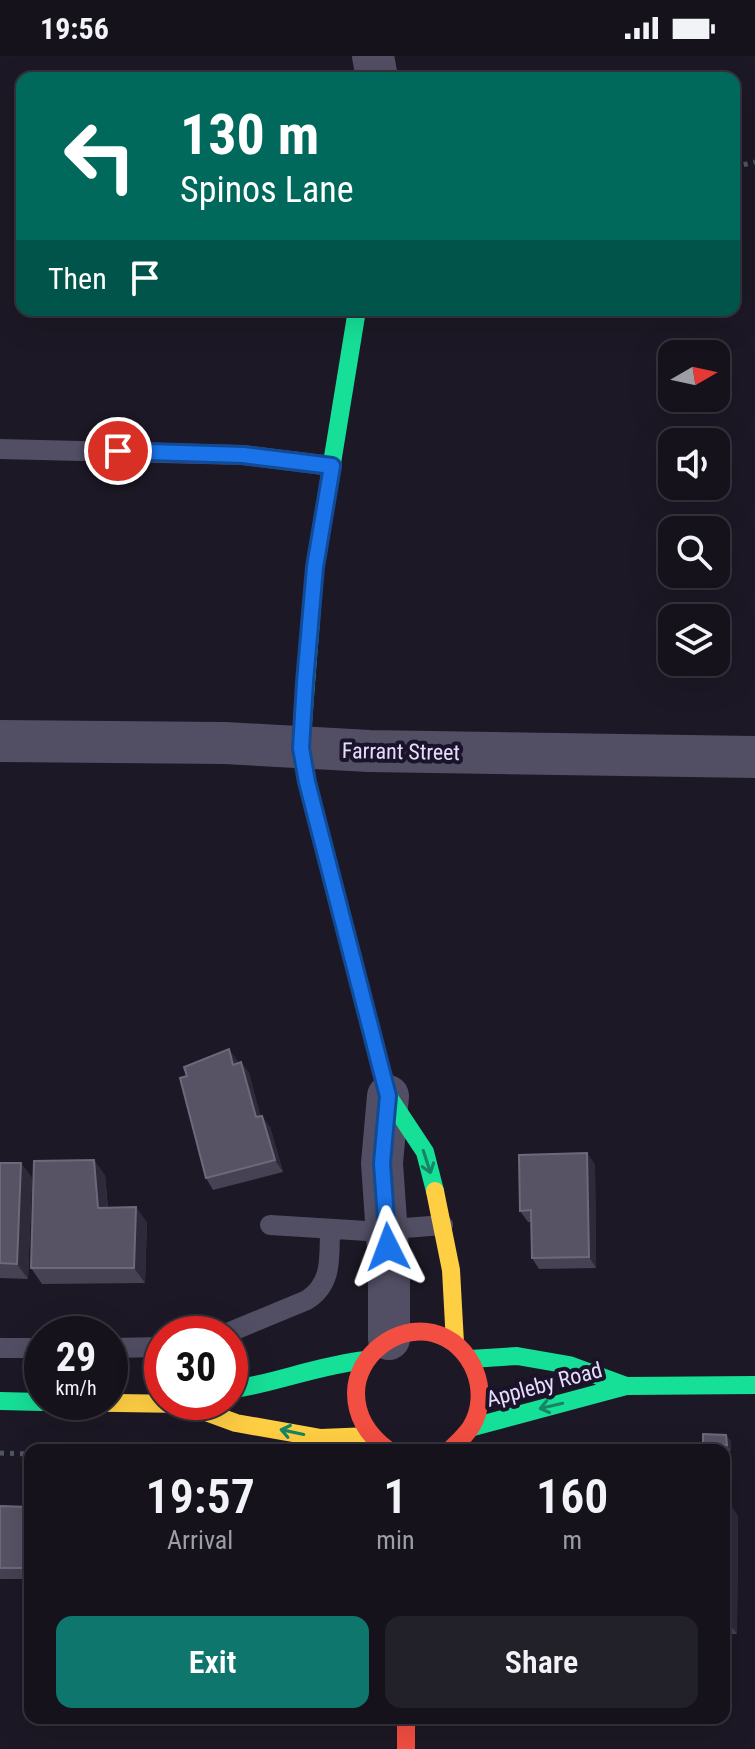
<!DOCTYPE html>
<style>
body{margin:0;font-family:"Roboto Condensed",sans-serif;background:#222029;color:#f1f3f6;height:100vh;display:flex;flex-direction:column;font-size:30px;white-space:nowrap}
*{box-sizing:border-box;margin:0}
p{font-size:26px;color:#9d9ea3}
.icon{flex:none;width:44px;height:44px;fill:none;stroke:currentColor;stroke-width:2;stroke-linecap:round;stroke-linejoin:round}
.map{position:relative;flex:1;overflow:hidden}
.sheet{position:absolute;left:24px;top:1388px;width:706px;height:280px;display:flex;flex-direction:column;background:#15121c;border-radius:16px;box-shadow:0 8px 32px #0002,0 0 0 2px #34323b}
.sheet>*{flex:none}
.banner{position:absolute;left:16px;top:16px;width:724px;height:244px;border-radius:16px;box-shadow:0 8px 32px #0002,0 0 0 2px #34323b;background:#00695c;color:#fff;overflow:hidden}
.needle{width:52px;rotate:81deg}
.buttons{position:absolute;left:658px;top:284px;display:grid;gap:16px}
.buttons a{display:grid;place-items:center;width:72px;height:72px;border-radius:16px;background:#15121c;box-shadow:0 8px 32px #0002,0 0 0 2px #34323b;font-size:40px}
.speed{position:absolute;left:24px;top:1260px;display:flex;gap:16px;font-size:40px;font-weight:700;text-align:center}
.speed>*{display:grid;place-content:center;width:104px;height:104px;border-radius:50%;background:#15121c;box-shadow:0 8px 32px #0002,0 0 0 2px #34323b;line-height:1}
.speed small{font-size:20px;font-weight:400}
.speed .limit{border:12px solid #d22;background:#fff;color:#111}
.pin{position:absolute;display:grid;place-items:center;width:68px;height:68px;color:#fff;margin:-34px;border:4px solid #fff;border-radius:50%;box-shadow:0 2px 8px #0007}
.me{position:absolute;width:88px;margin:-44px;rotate:357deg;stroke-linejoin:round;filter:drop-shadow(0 0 6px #0008)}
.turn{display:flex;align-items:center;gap:28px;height:168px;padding:0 32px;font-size:36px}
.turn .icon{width:104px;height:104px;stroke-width:2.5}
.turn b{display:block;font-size:56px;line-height:68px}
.then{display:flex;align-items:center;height:76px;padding:0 32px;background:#0003;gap:16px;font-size:30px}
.eta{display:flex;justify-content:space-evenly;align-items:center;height:136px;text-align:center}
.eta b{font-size:48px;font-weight:600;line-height:56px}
.cta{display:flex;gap:16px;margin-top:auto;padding:16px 32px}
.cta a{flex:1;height:92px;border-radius:16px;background:#0f766e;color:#fff;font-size:32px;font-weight:600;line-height:92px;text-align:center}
.cta a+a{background:#222029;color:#f1f3f6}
.status{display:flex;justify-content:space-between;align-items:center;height:56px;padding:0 40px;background:#15121c;direction:ltr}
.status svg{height:22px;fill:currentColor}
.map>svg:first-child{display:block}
</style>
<div class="status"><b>19:56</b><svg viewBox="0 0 49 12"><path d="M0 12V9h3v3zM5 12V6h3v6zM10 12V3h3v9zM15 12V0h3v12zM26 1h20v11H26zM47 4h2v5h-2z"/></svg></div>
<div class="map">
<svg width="755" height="1693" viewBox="0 0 755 1693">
<rect width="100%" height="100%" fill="#1c1825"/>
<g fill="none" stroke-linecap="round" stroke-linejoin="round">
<path stroke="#4e5665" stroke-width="5" stroke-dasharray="4 6" stroke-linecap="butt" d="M734 111 755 106
M0 1397 30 1398"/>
<path stroke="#524e64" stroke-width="20" d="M0 393 243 399 332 410
M270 1169 367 1175 443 1169
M225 1278 307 1244C333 1227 329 1202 330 1174
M0 1292H42
M110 1292 162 1291"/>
<path stroke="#524e64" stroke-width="42" d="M373 0 377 22
M0 685 225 687 369 695 755 701
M388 1040 382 1107 389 1209V1283"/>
<path stroke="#16e098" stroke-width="18" d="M357 254 315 511 301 692 307 726 388 1040 425 1096 435 1135
M470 1303 517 1300 569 1309 626 1330
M230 1334C276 1327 319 1309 366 1304
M0 1345 42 1346
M473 1371 626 1330 755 1329"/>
<path stroke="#ffcf43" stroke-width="18" d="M435 1135 451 1214 455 1287
M51 1346 184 1348 236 1367 321 1382 370 1380"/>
<path stroke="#f24e42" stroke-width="18" d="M388 1394C369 1380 356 1362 356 1337 356 1300 396 1268 433 1277 473 1287 492 1337 471 1371 466 1379 457 1387 450 1394
M406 1662V1693"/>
</g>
<path fill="#474253" d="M237 1004 238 1008 241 1006 249 1017 260 1060 270 1071 283 1116 213 1134 206 1122 187 1020Z
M0 1107H21L32 1122 28 1223 0 1222Z
M595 1108 596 1212 539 1213 532 1202 531 1166H528L520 1155Z
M105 1119 108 1152 147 1166 145 1227 42 1228 31 1212Z
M731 1385V1395L707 1394 703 1388Z
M724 1444 738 1460 737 1578H724Z
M0 1450 30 1451V1523H0Z"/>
<path fill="#2f2a39" d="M229 993 237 1004 241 1021 233 1009Z
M241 1006 249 1017 264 1072 256 1061Z
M262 1060 270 1071 283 1116 275 1104Z
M587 1097 595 1108 596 1212 589 1201Z
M94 1104 105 1119 109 1168 98 1152Z
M21 1107 32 1122 28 1223 17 1208Z
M136 1151 147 1166 145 1227 134 1212Z
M726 1379 731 1385V1395L727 1389Z
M728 1444 738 1460 737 1578 726 1563Z"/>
<path fill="#585265" stroke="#6e687d" stroke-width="2" d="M229 993 233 1009 241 1006 256 1061 262 1060 275 1104 206 1122 180 1022 187 1020 184 1011Z
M587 1097 589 1201 532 1202 531 1154 520 1155 519 1099Z
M94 1104 98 1152 136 1151 134 1212H31L34 1105Z
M0 1107H21L17 1208 0 1207Z
M703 1378 726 1379 727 1389 703 1388Z
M724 1444H728L726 1563H724Z
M0 1450 30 1451V1512H0Z"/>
<defs><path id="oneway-shaft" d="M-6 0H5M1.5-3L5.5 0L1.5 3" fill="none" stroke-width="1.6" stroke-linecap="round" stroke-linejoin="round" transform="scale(2)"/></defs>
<g stroke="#188466">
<use href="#oneway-shaft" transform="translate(427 1106) rotate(72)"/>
<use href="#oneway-shaft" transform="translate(551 1350) rotate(167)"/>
<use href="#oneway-shaft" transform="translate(292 1376) rotate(-168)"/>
</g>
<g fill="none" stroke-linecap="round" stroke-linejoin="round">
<g stroke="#114b97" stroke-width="20">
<path id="route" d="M118 395 243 399 332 410 315 511 305 626 301 692 307 726 388 1040 382 1107 388 1191"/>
</g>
<use href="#route" stroke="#1a73e8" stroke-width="14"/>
</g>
<g text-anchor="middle" stroke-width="8" stroke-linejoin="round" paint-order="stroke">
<g font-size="22" fill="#e6ddfd" stroke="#1a132a">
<text transform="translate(401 695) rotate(1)" y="8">Farrant Street</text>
<text transform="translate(544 1328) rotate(-15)" y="8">Appleby Road</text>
</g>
</g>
</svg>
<div class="buttons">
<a><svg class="needle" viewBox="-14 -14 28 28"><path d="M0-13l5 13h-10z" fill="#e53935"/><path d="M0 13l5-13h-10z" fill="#9d9ea3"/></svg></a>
<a><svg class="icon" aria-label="sound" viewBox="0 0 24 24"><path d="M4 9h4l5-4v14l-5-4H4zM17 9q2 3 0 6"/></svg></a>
<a><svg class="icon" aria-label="search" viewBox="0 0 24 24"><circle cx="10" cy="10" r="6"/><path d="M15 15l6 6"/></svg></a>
<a><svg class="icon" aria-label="layers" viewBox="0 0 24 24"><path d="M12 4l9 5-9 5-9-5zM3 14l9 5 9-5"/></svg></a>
</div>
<div class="speed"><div>29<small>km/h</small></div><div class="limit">30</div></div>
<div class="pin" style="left:118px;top:395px;background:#d93025"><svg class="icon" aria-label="arrive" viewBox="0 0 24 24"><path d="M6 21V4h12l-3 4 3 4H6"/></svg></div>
<svg class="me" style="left:388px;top:1191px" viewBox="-20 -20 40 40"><path d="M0-17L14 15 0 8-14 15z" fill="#1a73e8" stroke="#fff" stroke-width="4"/></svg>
<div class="banner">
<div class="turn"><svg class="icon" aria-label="left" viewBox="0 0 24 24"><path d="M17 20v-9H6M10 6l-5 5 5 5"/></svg><div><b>130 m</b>Spinos Lane</div></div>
<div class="then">Then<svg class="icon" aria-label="arrive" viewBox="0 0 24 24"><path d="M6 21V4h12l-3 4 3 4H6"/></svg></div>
</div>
<section class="sheet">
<div class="eta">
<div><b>19:57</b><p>Arrival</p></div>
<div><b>1</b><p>min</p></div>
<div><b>160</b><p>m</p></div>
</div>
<div class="cta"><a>Exit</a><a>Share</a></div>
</section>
</div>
